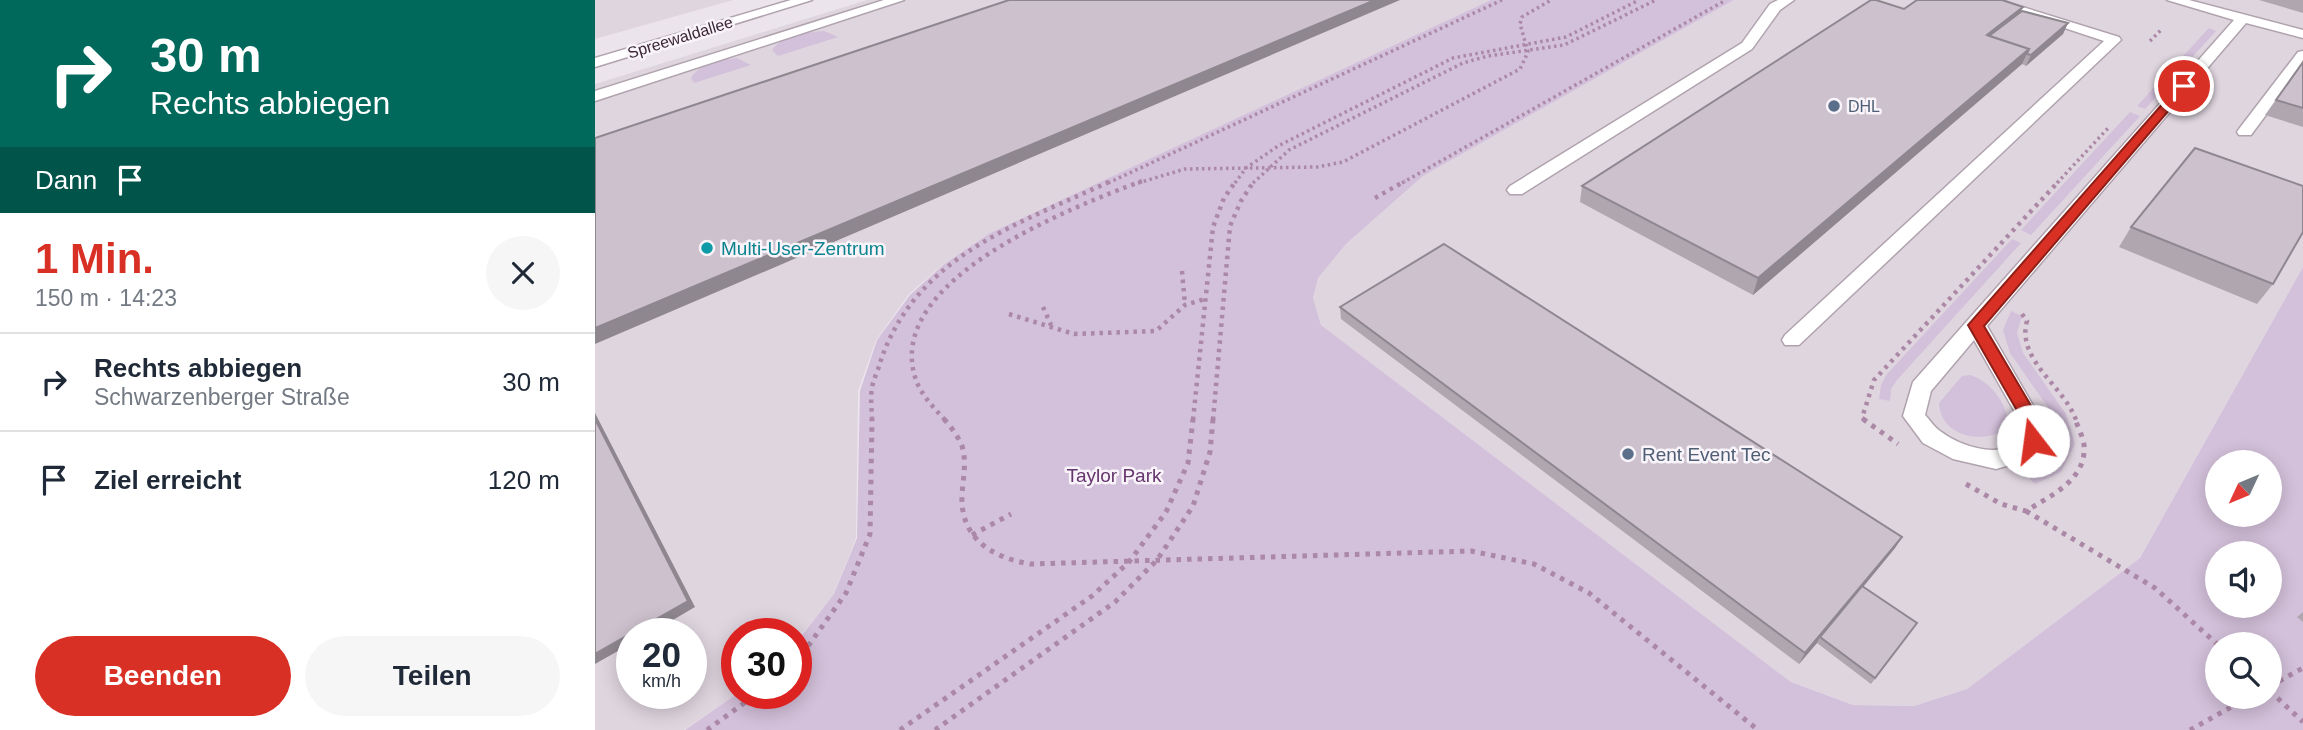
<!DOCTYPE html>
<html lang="de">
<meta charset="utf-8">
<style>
body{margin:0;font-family:Helvetica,sans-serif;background:#f6f6f7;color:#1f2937;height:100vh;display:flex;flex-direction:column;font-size:26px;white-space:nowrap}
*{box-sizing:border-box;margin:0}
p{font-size:23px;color:#747a83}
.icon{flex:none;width:38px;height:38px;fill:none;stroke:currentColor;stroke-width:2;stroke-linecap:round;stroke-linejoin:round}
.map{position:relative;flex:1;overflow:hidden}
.sheet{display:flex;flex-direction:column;background:#fff;width:595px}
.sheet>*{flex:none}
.banner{background:#00695c;color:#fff;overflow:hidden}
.needle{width:46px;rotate:226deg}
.tools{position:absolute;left:1610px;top:450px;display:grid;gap:14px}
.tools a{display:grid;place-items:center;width:77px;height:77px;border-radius:50%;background:#fff;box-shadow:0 4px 18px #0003;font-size:35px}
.speed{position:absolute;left:21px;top:618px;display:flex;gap:14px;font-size:35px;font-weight:700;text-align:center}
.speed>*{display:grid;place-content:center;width:91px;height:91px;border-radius:50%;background:#fff;box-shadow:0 4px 18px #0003;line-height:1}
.speed small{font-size:18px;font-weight:400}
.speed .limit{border:10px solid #d22;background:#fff;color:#111}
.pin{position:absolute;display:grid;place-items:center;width:60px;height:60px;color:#fff;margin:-30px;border:4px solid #fff;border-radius:50%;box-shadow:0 2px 7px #0007}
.me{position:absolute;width:77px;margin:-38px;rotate:345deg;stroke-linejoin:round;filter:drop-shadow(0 0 5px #0008)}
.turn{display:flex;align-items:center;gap:24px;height:147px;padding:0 35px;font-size:32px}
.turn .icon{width:91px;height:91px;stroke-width:2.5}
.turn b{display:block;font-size:49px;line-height:60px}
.then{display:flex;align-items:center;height:66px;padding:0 35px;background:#0003;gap:14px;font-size:26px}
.round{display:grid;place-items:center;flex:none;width:74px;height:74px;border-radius:37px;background:#f6f6f7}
.overview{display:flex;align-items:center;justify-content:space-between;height:119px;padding:0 35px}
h1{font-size:42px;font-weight:600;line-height:52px;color:#d93025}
.cta{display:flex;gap:14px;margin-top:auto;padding:14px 35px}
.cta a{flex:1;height:80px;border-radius:42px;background:#d93025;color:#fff;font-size:28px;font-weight:600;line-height:80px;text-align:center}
.cta a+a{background:#f6f6f7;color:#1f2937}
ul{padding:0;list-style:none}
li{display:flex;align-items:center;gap:21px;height:98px;padding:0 35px;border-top:2px solid #e0e1e3}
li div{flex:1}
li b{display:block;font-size:26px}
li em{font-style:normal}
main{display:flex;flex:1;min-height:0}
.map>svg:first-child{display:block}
</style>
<main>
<section class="sheet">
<div class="banner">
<div class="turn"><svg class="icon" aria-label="right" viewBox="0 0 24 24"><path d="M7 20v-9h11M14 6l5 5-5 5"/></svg><div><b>30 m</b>Rechts abbiegen</div></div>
<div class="then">Dann<svg class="icon" aria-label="arrive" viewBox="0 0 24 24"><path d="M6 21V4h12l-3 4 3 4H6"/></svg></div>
</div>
<div class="overview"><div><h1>1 Min.</h1><p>150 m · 14:23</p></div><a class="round"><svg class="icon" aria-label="close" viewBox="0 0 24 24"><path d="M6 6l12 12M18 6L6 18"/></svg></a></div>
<ul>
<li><svg class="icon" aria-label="right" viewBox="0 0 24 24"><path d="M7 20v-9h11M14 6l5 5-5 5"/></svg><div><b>Rechts abbiegen</b><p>Schwarzenberger Straße</p></div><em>30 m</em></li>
<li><svg class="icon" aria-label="arrive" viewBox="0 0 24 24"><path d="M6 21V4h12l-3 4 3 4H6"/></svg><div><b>Ziel erreicht</b></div><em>120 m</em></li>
</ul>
<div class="cta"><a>Beenden</a><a>Teilen</a></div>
</section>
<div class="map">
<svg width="1708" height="730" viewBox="0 0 1708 730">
<rect width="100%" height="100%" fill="#ece4ec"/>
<path fill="#dfd5df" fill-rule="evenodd" d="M0 0H138L0 39Z
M272 0H896L395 233 348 264 314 294 281 340 263 391 261 538 239 594 201 642V634H142L143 693 89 730H0V84ZM37 634H96V693H37Z
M1139 0H1708V267L1545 558 1372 689 1319 706 1258 705 1196 682 726 325 718 298 723 278 751 244 828 176Z"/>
<path fill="#d3c0da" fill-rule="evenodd" d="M896 0H1139L828 176 751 244 723 278 718 298 726 325 1196 682 1258 705 1319 706 1372 689 1545 558 1708 267V730H90L143 693H201V643L239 594 262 538 265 391 282 340 315 295 349 264 395 233ZM1622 462H1675V514H1622ZM1622 553H1675V606H1622ZM1622 644H1675V696H1622Z
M1614 28 1621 31 1550 109 1542 106Z
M229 31 243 37 183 56 177 50C186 36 213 32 229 31Z
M142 58 156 65 99 83 96 78C105 63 126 60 142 58Z
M1535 112 1545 116 1436 235 1426 230Z
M1417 239 1426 243 1302 380 1296 389 1295 401 1284 399 1286 385 1292 374Z
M1416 311 1427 316 1422 333 1428 353 1471 414 1480 444 1466 472 1440 484 1429 473 1452 461 1465 440 1459 416 1415 353 1408 330Z
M1375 375C1397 382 1412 404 1414 426 1391 447 1345 437 1344 403L1367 376Z"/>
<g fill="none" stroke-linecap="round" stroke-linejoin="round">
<g stroke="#b0a3ae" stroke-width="3">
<path id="minor" d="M196 0H217L0 67V58Z
M289 0H309L0 101V91Z
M1183 0H1199L1185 10 1157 49 927 194H915L912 190 915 186 1147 43 1175 4Z
M1385 0H1405L1524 37 1526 40 1204 345H1190L1187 340 1190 335 1509 41Z
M1572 0H1594L1708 30V38L1651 23 1392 326 1447 421 1449 441 1435 459 1401 469 1358 459 1328 443 1308 416 1318 382 1639 20ZM1379 340 1425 421 1426 439C1406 460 1366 447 1345 431 1339 427 1335 420 1330 415L1336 391Z
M1708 51V65L1656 135H1644L1642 132 1644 129 1703 52Z"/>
</g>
<path stroke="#ab88a6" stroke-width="3.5" stroke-dasharray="2.5 3.5" stroke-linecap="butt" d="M1555 41 1567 29
M513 183 907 0
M543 183 590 169 722 167 748 162 925 69 933 52 925 24 927 17 956 0
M640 183 651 168 683 146 858 58 971 37 1044 0
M658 183 694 150 868 63 893 56 969 45 1061 0
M807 183 1131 0
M1462 183 1515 126"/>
<path stroke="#ab88a6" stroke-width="4.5" stroke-dasharray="3.5 5" stroke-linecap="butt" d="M780 198 810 181
M587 271 590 305
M448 307 456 325
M414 314 479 334 561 331 590 305 610 299
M1427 314 1432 321C1421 360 1469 386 1481 420
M277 420C277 410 275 399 277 388 278 380 283 371 285 363 320 256 423 224 516 181
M350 420C339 408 325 394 320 377 290 279 478 207 547 181
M598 420 618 227 629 198 641 181
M618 420 635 226 646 201 659 181
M1270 420 1267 418 1279 380 1464 181"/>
<path stroke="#ab88a6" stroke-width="5" stroke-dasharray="4.5 6" stroke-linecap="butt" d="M349 419C356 427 363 436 367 446 372 462 368 478 367 495 365 538 396 557 435 564L876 551 939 564 994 593 1163 730
M1268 419 1303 444
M1371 484 1406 504 1431 511C1455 496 1492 480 1489 445 1488 437 1483 427 1480 419
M1431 511 1560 588 1622 644
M377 535 416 514
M201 663 251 593 275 534 277 419
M1675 686 1708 668
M1675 691 1708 722
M112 730 163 693
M305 730 497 596 534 562 571 512 593 463 598 419
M340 730 520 602 562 560 598 506 615 452 618 419
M1595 730 1656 696"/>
<use href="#minor" fill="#fff" fill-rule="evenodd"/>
</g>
<path fill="#afa6af" d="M1664 0H1708V13Z
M1427 11 1473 23 1468 34 1431 66 1427 64 1158 295 985 202 987 186Z
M1708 62V127L1670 115Z
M1536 227 1678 284 1662 304 1524 247Z
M745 307 1307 537 1300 548 1268 587 1322 623 1276 684 1222 643 1204 664 746 319Z
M1708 612V622L1702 617Z"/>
<path fill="#8f878f" d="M780 0H805L0 344V328Z
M1428 7 1422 21 1396 42 1392 35Z
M1473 23 1468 34 1431 66 1436 55Z
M1434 49 1427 64 1158 295 1163 278Z
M0 413 100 607 54 634H37V643L0 664Z
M1307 537 1300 548 1226 638 1225 637 1222 643 1204 664 1210 653Z"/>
<path fill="#ccc1cc" stroke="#8f878f" stroke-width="2" d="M414 0H780L0 328V138Z
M1276 0H1281L1309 9 1322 0H1407L1428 7 1392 35 1434 49 1163 278 987 186Z
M1427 11 1473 23 1436 55 1432 54 1434 49 1394 36Z
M1708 62V108L1681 100Z
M1600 148 1708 186V232L1678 284 1536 227Z
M849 244 1307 537 1210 653 745 307Z
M0 419 93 601 0 654Z
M1267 586 1322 623 1280 678 1225 637Z"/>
<path fill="#d93025" stroke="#8d1f18" stroke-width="2" d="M1589 83 1595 86 1593 88 1389 326 1445 421 1447 441 1444 445H1432L1428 421 1373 325 1585 84Z"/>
<g fill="#5c6f8a" stroke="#f8f4f9" stroke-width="2.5">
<circle cx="1239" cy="106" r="7"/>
<circle cx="1033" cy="454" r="7"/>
</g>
<circle fill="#0f9aa8" stroke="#f8f4f9" stroke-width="2.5" cx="112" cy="248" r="7"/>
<g text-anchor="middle" stroke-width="5" stroke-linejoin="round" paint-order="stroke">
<g font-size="16" fill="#3b2637" stroke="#f8f4f9">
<text transform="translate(85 37) rotate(-17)" y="6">Spreewaldallee</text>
</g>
<g font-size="16" fill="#4e5e75" stroke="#f8f4f9" text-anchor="start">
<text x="1253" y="112">DHL</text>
</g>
<g font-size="19" fill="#0d838f" stroke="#f8f4f9" text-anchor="start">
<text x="126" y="255">Multi-User-Zentrum</text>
</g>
<g font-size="19" fill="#4e5e75" stroke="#f8f4f9" text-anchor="start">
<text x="1047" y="461">Rent Event Tec</text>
</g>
<g font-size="19" fill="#65356d" stroke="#f8f4f9">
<text x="519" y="482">Taylor Park</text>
</g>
</g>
</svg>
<div class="tools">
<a><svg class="needle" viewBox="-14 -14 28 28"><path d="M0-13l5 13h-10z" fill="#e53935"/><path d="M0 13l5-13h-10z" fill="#747a83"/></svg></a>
<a><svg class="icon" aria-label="sound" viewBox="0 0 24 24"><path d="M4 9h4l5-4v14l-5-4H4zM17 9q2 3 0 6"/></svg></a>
<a><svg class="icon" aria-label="search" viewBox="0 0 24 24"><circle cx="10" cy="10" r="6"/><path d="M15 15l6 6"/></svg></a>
</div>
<div class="speed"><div>20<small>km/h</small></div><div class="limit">30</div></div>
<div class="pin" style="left:1589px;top:86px;background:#d93025"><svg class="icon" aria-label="arrive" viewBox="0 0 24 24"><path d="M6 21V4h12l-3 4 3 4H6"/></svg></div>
<svg class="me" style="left:1438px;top:441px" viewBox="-20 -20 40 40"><circle r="19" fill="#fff"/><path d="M0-13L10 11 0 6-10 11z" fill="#d93025"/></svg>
</div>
</main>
